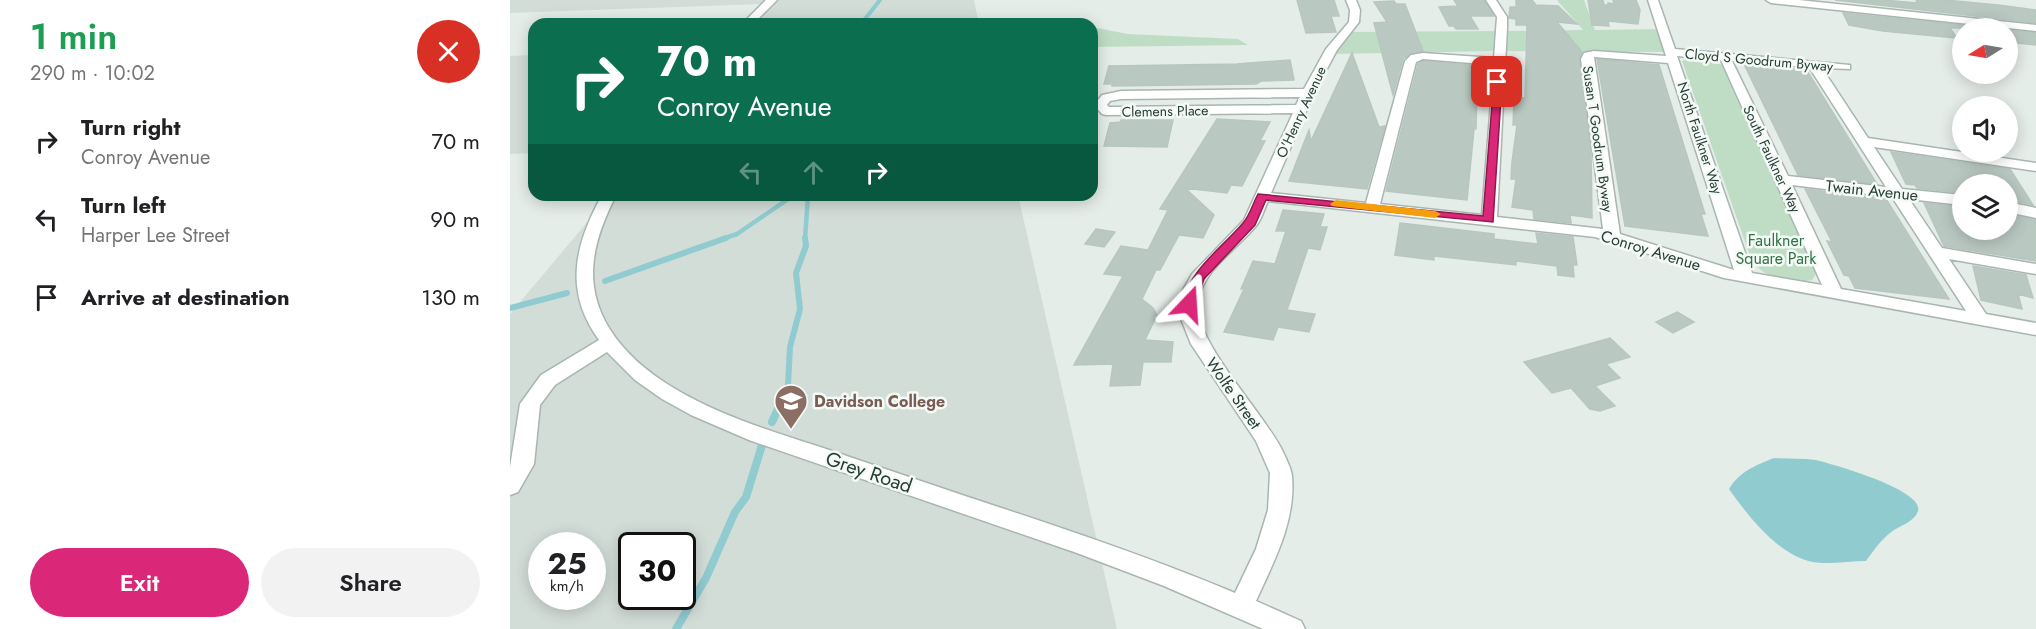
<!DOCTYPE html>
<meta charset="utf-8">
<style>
body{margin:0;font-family:Jost,sans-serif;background:#f2f2f2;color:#202124;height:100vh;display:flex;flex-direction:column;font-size:22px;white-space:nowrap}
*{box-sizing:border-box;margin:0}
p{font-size:20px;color:#757577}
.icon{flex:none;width:33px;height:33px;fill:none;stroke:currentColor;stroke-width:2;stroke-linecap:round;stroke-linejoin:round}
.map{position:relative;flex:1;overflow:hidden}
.details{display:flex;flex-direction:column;background:#fff;width:510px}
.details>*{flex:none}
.hud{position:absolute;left:18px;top:18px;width:570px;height:183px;border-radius:18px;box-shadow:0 3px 15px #0003;background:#0b6e4f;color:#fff;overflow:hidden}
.needle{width:39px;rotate:259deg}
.tools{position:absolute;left:1442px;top:18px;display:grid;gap:12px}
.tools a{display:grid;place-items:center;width:66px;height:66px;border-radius:50%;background:#fff;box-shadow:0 3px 15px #0003;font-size:30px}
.speed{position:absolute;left:18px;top:532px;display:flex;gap:12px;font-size:30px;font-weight:700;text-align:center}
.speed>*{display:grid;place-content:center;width:78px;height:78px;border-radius:50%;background:#fff;box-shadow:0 3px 15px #0003;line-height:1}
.speed small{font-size:15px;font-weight:400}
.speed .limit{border:3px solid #111;border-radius:9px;background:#fff;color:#111}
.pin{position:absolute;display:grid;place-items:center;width:51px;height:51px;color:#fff;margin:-26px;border-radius:12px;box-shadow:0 3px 9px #0006}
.me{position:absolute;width:66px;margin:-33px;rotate:20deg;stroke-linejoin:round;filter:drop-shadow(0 0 4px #0008)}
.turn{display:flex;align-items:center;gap:21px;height:126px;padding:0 30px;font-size:27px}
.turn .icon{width:78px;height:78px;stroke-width:2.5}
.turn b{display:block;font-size:42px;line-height:51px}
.lanes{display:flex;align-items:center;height:57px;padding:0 30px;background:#0003;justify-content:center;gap:30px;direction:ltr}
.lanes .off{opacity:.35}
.round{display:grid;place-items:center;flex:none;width:63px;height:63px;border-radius:32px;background:#f2f2f2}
.summary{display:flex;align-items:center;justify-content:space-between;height:102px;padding:0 30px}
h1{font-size:36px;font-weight:600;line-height:45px;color:#1e9e55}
.action{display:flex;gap:12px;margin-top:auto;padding:12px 30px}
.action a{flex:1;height:69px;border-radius:36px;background:#db2777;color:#fff;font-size:24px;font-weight:600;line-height:69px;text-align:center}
.action a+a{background:#f2f2f2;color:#202124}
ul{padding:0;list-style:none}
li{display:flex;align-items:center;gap:18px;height:78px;padding:0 30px}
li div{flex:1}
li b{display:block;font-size:22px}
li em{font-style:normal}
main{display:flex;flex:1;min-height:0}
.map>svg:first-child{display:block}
</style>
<main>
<section class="details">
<div class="summary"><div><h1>1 min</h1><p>290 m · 10:02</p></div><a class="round" style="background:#d93025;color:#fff"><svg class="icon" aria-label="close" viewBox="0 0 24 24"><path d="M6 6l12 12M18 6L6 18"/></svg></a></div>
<ul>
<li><svg class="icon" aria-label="right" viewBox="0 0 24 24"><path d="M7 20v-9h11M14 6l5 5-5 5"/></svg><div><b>Turn right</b><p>Conroy Avenue</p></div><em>70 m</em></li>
<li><svg class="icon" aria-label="left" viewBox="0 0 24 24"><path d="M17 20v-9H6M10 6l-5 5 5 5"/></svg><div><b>Turn left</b><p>Harper Lee Street</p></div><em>90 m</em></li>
<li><svg class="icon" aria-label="arrive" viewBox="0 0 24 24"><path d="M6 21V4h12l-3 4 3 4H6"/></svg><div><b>Arrive at destination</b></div><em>130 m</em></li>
</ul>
<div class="action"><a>Exit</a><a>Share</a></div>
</section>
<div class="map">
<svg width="1526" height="629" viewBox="0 0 1526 629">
<rect width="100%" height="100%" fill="#e5ede9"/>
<path fill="#d3ddd8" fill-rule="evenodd" d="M0 0H257L252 4 0 13Z
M266 0H464L469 24H241Z
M24 55V153L0 154V56Z
M100 195H508L607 629H0V314ZM32 546H82V597H32ZM122 546H172V597H122Z"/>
<path fill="#bfddc5" d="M1047 0H1074L1085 30 1152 29 1160 52 991 51 993 31 1073 30Z
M582 27 618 34 728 39 738 45 582 47Z
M991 31 989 51 820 54 839 32Z
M1177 59 1203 61 1212 65 1306 274 1302 280C1280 284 1252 278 1241 259L1172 61Z"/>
<path fill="#90cbd0" d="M1264 458C1278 459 1292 458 1306 460 1322 464 1415 490 1408 511 1405 521 1392 525 1384 530 1372 538 1364 550 1356 561 1339 561 1319 565 1303 562 1269 556 1238 516 1219 489 1229 472 1246 465 1264 458Z"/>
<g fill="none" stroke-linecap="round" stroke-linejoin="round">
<path stroke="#90cbd0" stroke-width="4" d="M351 24 370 0"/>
<path stroke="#90cbd0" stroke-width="4.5" d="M212 239 227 234 284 195
M295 239 298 195"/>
<path stroke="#90cbd0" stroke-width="6" d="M95 281 216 238
M0 308 57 293
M267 411 278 385 280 347 290 309 286 273 296 246 295 238"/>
<path stroke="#90cbd0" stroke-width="8" d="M262 422 268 409
M166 629 196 578 225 512 236 497 253 442"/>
</g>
<path fill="#bac8c2" stroke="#b7c7bf" stroke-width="1.5" d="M787 0H824L829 16H821L826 32 796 33Z
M944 0H974L984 16H960L968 29H946L944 26H939L929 7 948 6Z
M1006 0H1022L1026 5 1048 6 1067 24 1047 22 1072 52 1069 59 1081 152 1082 218 1060 215 1061 223 1024 219 1023 210 1002 207 1006 179H1001L1002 162 1007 125H1003L1004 97 1015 98 1017 25H1006V19L999 18 1000 7H1006Z
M1078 0H1093L1094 5H1098V3L1104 4 1103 0H1126L1130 10 1128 24 1098 21 1099 26 1082 25Z
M1325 0H1372L1408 3 1406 0H1435L1488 5 1526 10V23Z
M884 1 886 4H895L913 51 901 53 893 59 883 95 864 23 877 22 864 2Z
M1333 13 1481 28H1440L1447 38 1373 31 1339 25Z
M1497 30 1526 33V45L1497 42Z
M842 53 869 127 875 126 857 189 779 181 799 130 801 141Z
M1087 59 1149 65 1195 214H1191L1198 236 1115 226Z
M780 60 784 80 751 81 746 84 602 86V84H594L599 66 727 64Z
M913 61 980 67 974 94 967 93 966 129H964L957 200 876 191 908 64Z
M1234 64 1296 69 1367 184 1288 175Z
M707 119 760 122 750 141H755L732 186 721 185 717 193 675 188 704 215 693 238 669 235 650 270H646L632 299 643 308 647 315 635 340 663 342 661 362H633L630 385 600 386 603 364 564 365 613 276 594 274 611 246 638 250 658 210 650 209Z
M611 120H663L657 147 594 146 600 123 611 122Z
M1381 152 1500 169 1523 205 1497 200V184H1452V193L1407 188 1405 185 1396 184Z
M1295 189 1376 199 1439 299 1345 288 1339 276 1334 275 1317 241 1322 242Z
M1414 203 1452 207V230H1497V214L1526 220V261L1434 246Z
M773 210 814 214 810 227H817L810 250 798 248 777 310 805 314 799 332 768 327 763 340 714 332 734 289H731L743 261 765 264 776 231H766Z
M890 223 984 234V239L1028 244 1026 233 1063 237 1067 265H1063L1064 277 1048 275 1047 266 1006 261V265L924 256V260L885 255Z
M586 229 605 232 594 247 575 244Z
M1463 266 1516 275 1523 298 1508 294 1512 309 1471 300Z
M1167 312 1184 322 1163 333 1146 322Z
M1100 338 1120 357 1096 364 1110 378 1085 386 1105 406 1090 411 1080 409 1061 388 1042 393 1014 362Z"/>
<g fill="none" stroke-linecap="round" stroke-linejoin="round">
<g stroke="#a8b5b0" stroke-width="3">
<path id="minor" d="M256 0H267L243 24H232Z
M836 0H846L850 10 849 22 827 50 804 93 761 193 856 203 895 61 901 55 913 53 984 58 987 17 976 0H986L997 17V28L987 217 1093 229 1071 59 1074 53 1084 51 1156 56 1138 0H1148L1165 49 1340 65V69L1312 68 1358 138 1526 163V171L1364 147 1392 189 1452 195V205L1399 199 1432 248 1526 264V274L1439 259 1476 314 1526 323V335L1214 278 1085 237 758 201C754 209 752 219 746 226 727 249 693 270 688 301 682 341 756 414 774 454 777 461 781 468 782 476 786 521 764 561 746 601L791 621 795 629H753L654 586 567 553 239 440 181 415 152 399 125 380 97 352 45 385 30 405 24 464 8 492 0 495V467L10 404 31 375 89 340C53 291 65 244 92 195H106C84 239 71 282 99 328 142 398 249 427 322 451 366 466 411 481 455 496 546 526 637 556 725 593L746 549 758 510 760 473 746 441 681 344 671 319 670 304 673 290 682 274 734 220 783 113 596 115 592 114 584 105 592 95 611 91 794 89 816 49 839 22 840 10ZM1167 56 1211 60 1312 285 1242 273ZM1084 57 1158 63 1224 270 1110 234ZM913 59 984 65 972 215 870 204 906 62ZM1222 61 1299 67 1376 187 1278 176ZM790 97 786 105 599 107 597 105 600 101 611 99ZM1282 185 1382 197 1456 311 1331 289Z
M1256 0H1289L1526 25V31L1261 3Z
M1497 202 1526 208V218L1497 212Z"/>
</g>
<use href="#minor" fill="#fff" fill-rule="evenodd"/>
</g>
<path fill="#db2777" stroke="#8e194d" stroke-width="1.5" d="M984 80 992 82 983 222 756 200 745 225 694 279 684 307H674L672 304C680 269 711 249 733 223 740 215 743 203 748 194L973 216Z"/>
<path fill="#f59e0b" d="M826 200 925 211 931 214 925 218 822 206 820 204Z"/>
<defs>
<g id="university-pin" transform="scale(1.725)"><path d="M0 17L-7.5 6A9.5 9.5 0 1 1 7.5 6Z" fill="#8d6e63" stroke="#f5faf7"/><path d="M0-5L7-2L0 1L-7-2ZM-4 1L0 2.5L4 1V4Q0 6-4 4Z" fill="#fff"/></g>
</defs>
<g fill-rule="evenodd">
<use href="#university-pin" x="281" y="401"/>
</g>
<g text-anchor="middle" stroke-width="5" stroke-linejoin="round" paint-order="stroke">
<g font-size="14" fill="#253f36" stroke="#f5faf7">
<text transform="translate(1249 60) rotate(5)" y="5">Cloyd S Goodrum Byway</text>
<text transform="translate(655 111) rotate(-1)" y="5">Clemens Place</text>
<text transform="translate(791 112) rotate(-65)" y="5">O'Henry Avenue</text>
<text transform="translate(1190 138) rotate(72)" y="5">North Faulkner Way</text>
<text transform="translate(1088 139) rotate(82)" y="5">Susan T Goodrum Byway</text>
<text transform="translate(1262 159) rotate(65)" y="5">South Faulkner Way</text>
</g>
<g font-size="16" fill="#253f36" stroke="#f5faf7">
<text transform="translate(1362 190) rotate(6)" y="6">Twain Avenue</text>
<text transform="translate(1141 250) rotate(17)" y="6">Conroy Avenue</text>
<text transform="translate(724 393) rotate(55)" y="6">Wolfe Street</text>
</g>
<g font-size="16" fill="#307445" stroke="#f5faf7">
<text x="1266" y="246">Faulkner<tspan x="1266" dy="18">Square Park</tspan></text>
</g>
<g font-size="16" font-weight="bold" fill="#785e54" stroke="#f5faf7" text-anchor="start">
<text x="304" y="407">Davidson College</text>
</g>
<g font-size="20" fill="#253f36" stroke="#f5faf7">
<text transform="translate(359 472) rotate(19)" y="7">Grey Road</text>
</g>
</g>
</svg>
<div class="tools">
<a><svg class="needle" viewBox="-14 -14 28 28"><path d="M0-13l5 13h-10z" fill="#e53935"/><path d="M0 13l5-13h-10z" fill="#757577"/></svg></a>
<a><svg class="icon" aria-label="sound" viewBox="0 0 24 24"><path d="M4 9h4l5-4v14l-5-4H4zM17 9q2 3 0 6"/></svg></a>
<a><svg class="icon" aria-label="layers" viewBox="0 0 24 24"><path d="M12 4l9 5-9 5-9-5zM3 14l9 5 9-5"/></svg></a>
</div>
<div class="speed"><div>25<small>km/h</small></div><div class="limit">30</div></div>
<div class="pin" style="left:987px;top:82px;background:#d93025"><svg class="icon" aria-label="arrive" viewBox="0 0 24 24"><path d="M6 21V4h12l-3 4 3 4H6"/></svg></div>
<svg class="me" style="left:679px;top:304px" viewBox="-20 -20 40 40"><path d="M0-17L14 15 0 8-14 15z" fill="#db2777" stroke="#fff" stroke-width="4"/></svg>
<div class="hud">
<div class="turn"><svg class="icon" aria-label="right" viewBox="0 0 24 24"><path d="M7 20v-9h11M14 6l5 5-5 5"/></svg><div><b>70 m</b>Conroy Avenue</div></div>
<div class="lanes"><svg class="icon off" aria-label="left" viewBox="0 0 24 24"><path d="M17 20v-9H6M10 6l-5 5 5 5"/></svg><svg class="icon off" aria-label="ahead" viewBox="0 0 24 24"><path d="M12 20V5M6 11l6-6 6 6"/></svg><svg class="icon" aria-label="right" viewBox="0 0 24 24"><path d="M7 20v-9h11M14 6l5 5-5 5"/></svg></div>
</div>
</div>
</main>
